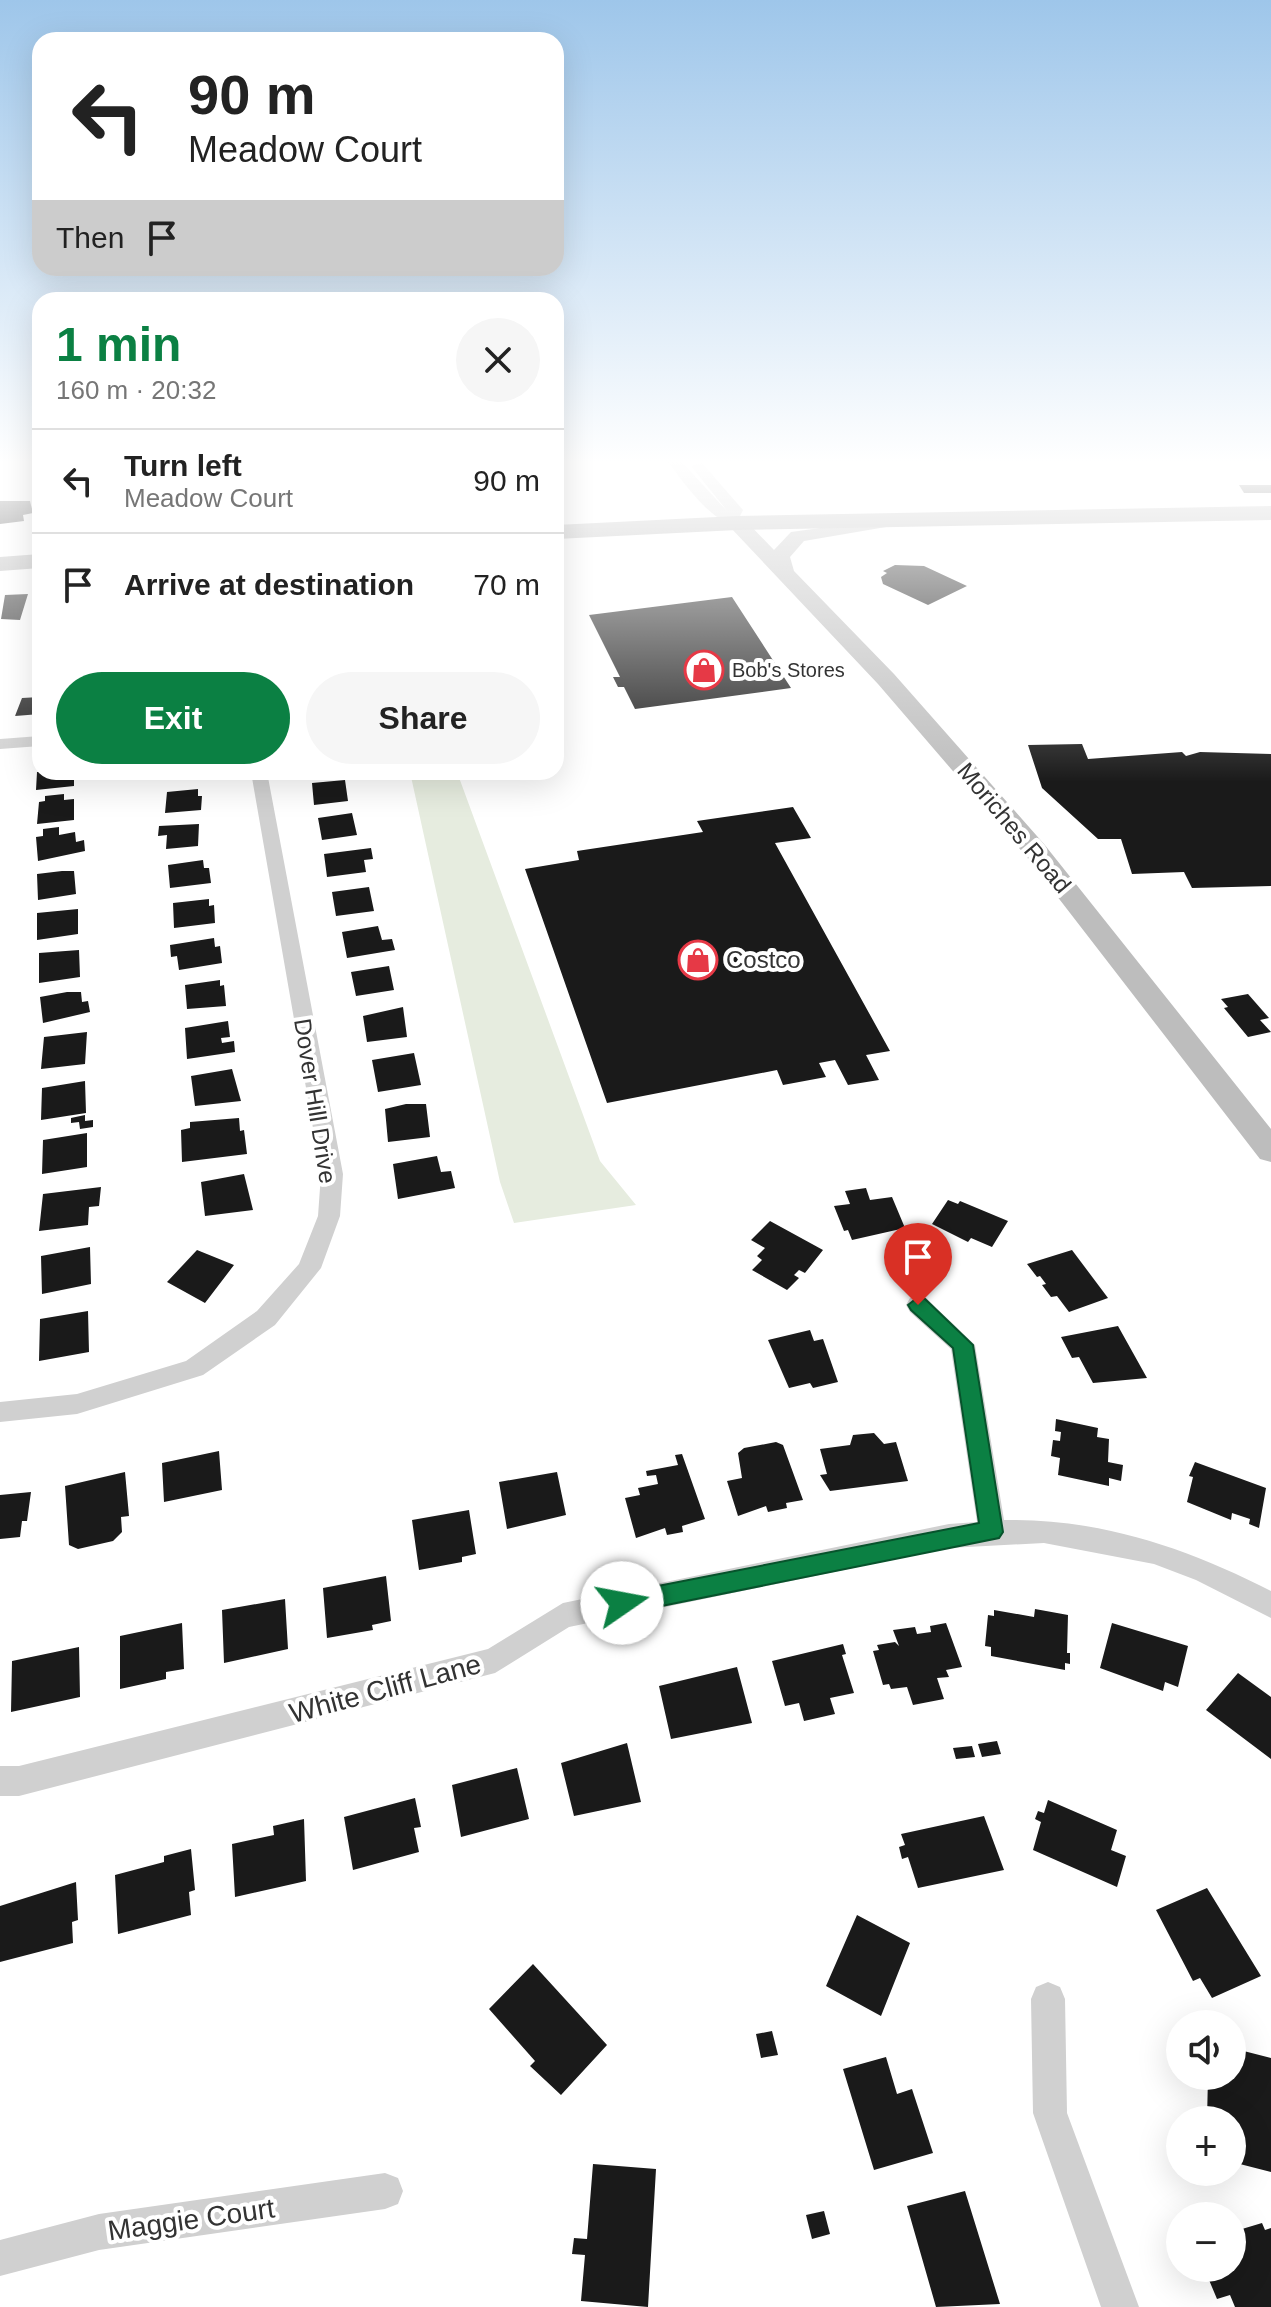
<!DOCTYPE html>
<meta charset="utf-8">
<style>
body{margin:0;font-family:Helvetica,sans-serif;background:#f6f6f6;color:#222;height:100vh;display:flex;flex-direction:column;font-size:30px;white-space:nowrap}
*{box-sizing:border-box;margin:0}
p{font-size:26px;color:#767676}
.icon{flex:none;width:44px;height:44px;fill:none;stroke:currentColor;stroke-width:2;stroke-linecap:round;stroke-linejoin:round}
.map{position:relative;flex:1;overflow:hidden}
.panel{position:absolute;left:32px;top:292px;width:532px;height:488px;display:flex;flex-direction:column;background:#fff;border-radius:24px;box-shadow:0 8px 32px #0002}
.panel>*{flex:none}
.top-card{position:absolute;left:32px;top:32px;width:532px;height:244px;border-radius:24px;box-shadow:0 8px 32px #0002;background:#fff;color:#222;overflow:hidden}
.fabs{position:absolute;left:1166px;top:2010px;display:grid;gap:16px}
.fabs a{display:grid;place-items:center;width:80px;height:80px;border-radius:50%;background:#fff;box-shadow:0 8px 32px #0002;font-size:40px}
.pin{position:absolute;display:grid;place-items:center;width:68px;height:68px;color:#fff;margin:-82px -34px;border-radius:50% 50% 50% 0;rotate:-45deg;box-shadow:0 0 8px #0007}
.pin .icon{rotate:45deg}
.me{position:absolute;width:88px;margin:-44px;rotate:78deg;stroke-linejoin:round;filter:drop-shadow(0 0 6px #0008)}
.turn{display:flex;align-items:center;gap:28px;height:168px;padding:0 24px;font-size:36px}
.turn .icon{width:104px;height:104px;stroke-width:2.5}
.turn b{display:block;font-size:56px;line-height:68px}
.then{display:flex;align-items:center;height:76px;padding:0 24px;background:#0003;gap:16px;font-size:30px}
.round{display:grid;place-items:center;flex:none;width:84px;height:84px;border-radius:42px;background:#f6f6f6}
.overview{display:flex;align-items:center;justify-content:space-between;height:136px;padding:0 24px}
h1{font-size:48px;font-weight:800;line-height:60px;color:#0b8043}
.button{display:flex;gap:16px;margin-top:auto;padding:16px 24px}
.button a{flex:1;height:92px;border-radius:48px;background:#0b8043;color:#fff;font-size:32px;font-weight:800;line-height:92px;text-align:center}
.button a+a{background:#f6f6f6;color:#222}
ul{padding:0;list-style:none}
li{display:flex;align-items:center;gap:24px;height:104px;padding:0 24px;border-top:2px solid #e0e0e0}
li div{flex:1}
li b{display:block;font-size:30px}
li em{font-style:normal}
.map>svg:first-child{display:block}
</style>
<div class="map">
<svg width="1271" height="2307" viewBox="0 0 1271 2307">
<rect width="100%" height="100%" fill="#fff"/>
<path fill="#e6ecdf" d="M410 772H457L600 1161 636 1205 514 1223 500 1182Z"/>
<path fill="#1a1a1a" d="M1239 485H1271V493H1244Z
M0 501H30L33 513 23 515 24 521 0 524Z
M895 565 924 566 967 586 928 605 883 584 881 577 887 573 883 571Z
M28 594 20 620 1 619 5 595Z
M732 597 791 688 635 709 624 687H618L613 677H620L589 615Z
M40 697V714L15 716 22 698Z
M1082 744 1088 759 1182 752 1186 756 1200 752 1271 754V886L1192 888 1184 872 1132 874 1121 839H1098L1042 788 1028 745Z
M37 772H74V786L36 790Z
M167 772H202L201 777 166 780Z
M345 780 348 801 314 805 312 783Z
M198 789V796H202L201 810 165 813 167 792Z
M64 794V800L74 799V820L37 824 39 802 45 801V796Z
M793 807 811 838 775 843 890 1051 866 1055 879 1080 848 1085 835 1060 819 1063 826 1077 783 1085 777 1070 607 1103 525 869 579 860 577 851 703 832 697 821Z
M352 813 357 835 322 840 318 818Z
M199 824 198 846 166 849 167 835 158 836 159 826Z
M59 827V835L75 832 76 842 84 840 85 851 38 861 36 837 43 836V829Z
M371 848 373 859 364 860 366 872 327 877 324 854Z
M203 860 204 868H209L211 883 170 888 168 865Z
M62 871H74L76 894 38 900 37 874Z
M369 887 374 911 336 916 332 892Z
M209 899V906L214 905 215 923 174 928 173 903Z
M78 909V934L37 940V913Z
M378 926 382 940 392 939 395 950 347 958 342 932Z
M214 938 215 947 220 946 222 963 179 970 177 956 171 957 170 945Z
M79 950 80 977 39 983V953Z
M389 966 394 990 356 996 351 972Z
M220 980V986L224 985 226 1006 187 1009 185 985Z
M67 992H81L82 1002 88 1001 90 1012 43 1023 40 997Z
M1248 994 1269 1018 1260 1020 1271 1032 1248 1037 1224 1008 1228 1007 1221 999Z
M403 1007 407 1037 367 1042 363 1016Z
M228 1021 230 1037 221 1038 222 1043 234 1041 235 1052 187 1059 185 1028Z
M87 1032 85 1064 41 1069 44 1037Z
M414 1053 421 1085 378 1092 372 1060Z
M232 1069 241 1101 195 1106 191 1076Z
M85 1081 86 1113 41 1120 42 1088Z
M406 1104H426L430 1137 388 1142 385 1109Z
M85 1115V1121L93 1120V1127L80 1129 79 1122 71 1123V1118Z
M239 1118 240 1131 244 1130 247 1154 182 1162 181 1130 190 1128V1122Z
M87 1133V1167L42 1174 43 1140Z
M437 1156 441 1172 451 1171 455 1188 398 1199 393 1164Z
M244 1174 253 1210 205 1216 201 1182Z
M101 1187 99 1206 89 1207 88 1225 39 1231 43 1194Z
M866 1188 870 1200 892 1197 905 1228 852 1240 848 1230 844 1231 834 1206 850 1204 845 1191Z
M948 1200 958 1204 960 1201 1008 1221 992 1247 971 1238 968 1242 932 1224Z
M770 1221 823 1250 805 1273 799 1270 794 1275 799 1278 787 1290 752 1270 762 1260 757 1256 765 1248 751 1240Z
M90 1247 91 1284 42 1294 41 1256Z
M197 1250 234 1265 205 1303 167 1282Z
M1072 1250 1108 1298 1069 1312 1057 1296 1051 1297 1042 1285 1046 1284 1040 1276 1037 1277 1027 1264Z
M88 1311 89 1352 39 1361 40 1319Z
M1118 1326 1147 1378 1093 1383 1079 1357 1072 1358 1061 1337Z
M810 1330 814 1341 823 1339 838 1382 813 1388 810 1383 789 1388 768 1340Z
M1056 1419 1098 1428 1097 1437 1109 1439 1108 1462 1123 1465 1121 1481 1109 1478V1486L1058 1475 1060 1458 1051 1456 1053 1440 1060 1441 1061 1432 1055 1431Z
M874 1433 884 1444 896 1442 908 1481 830 1491 820 1475 827 1474 820 1449 850 1445 853 1435Z
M776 1442 783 1445 803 1500 786 1503 787 1508 768 1512 766 1506 738 1516 727 1481 742 1478 738 1453 744 1448Z
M219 1451 222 1490 164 1502 162 1463Z
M682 1454 705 1519 682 1526 683 1532 667 1535 665 1528 636 1538 625 1498 640 1495 638 1488 658 1484 656 1475 647 1476 646 1471 678 1465 675 1455Z
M1195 1462 1266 1488 1259 1528 1249 1524 1250 1519 1232 1513 1231 1520 1187 1502 1193 1477 1189 1476Z
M125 1472 129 1516 121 1517 122 1532 113 1541 78 1549 69 1545 65 1486Z
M557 1472 566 1515 507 1529 499 1482Z
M31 1492 27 1521H22L20 1537 0 1539V1495Z
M469 1510 476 1554 462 1557V1562L419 1570 412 1520Z
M386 1576 391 1621 372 1625 373 1630 327 1638 323 1588Z
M285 1599 288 1649 224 1663 222 1610Z
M1035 1609 1068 1615 1067 1653H1070V1664L1065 1663V1670L991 1656V1647L985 1646 988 1615 994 1616V1610L1034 1617Z
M182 1623 184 1669 166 1672V1679L120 1689V1636Z
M946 1623 962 1667 946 1670 949 1677 937 1678 944 1699 913 1705 907 1687 891 1689 889 1684 883 1685 873 1651 879 1650 877 1645 895 1642 899 1646 893 1630 915 1627 917 1634 931 1632 930 1626Z
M1112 1623 1188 1646 1178 1687 1165 1682 1163 1691 1100 1668Z
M843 1644 846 1654 842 1655 854 1693 830 1698 835 1714 804 1721 799 1703 785 1706 772 1661Z
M79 1647 80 1697 11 1712 12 1661Z
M737 1667 752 1723 671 1739 659 1686Z
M1238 1673 1271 1697V1759L1206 1710Z
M997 1741 1001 1754 982 1757 978 1744Z
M627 1743 641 1802 574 1816 561 1763Z
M972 1746 975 1757 956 1759 953 1748Z
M517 1768 529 1819 461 1837 452 1785Z
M415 1798 421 1827 414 1828 419 1852 353 1870 344 1817Z
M1048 1800 1117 1830 1111 1850 1126 1856 1117 1887 1033 1850 1041 1822 1035 1819 1038 1811 1044 1813Z
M984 1816 1004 1870 918 1888 908 1857 902 1859 899 1847 905 1845 901 1834Z
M304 1819 306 1881 235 1897 232 1844 274 1835 273 1826Z
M191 1849 195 1890 189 1892 191 1915 118 1934 115 1875 164 1862V1856Z
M76 1882 78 1920 72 1922 73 1943 0 1962V1906Z
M1207 1888 1261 1976 1212 1998 1200 1978 1193 1981 1156 1910Z
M857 1915 910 1943 881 2016 826 1986Z
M533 1964 607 2045 561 2095 530 2066 535 2061 489 2009Z
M772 2031 778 2055 761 2058 756 2034Z
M1232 2048 1271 2058V2172L1232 2162V2120H1207L1208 2076H1232Z
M886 2057 897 2094 912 2089 933 2153 874 2170 843 2069Z
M593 2164 656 2169 648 2307 581 2301 585 2255 572 2254 574 2238 587 2239Z
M965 2191 1000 2304 936 2307 907 2206Z
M824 2211 830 2234 812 2239 806 2215Z
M1262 2223 1265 2230 1271 2228V2307H1235L1230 2295 1217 2299 1204 2268H1232V2232Z"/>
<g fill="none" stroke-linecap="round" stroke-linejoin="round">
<path fill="#d0d0d0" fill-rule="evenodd" d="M666 459H679L728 512 691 466 702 463 743 510 739 518 744 523 742 526C715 529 681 479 666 459Z
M40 736V746L0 749V739Z
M251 772H267L343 1174 340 1216 321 1268 275 1325 203 1375 77 1414 0 1422V1402L77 1394 186 1361 257 1311 299 1264 318 1216 321 1174Z
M918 1296 926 1298 975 1345 1004 1520C1099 1518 1187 1548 1271 1591V1618L1196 1580 1154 1564 1044 1543 949 1548 569 1627 495 1673 19 1796H0V1766H19L488 1649 563 1603 949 1524 977 1522 951 1349 910 1312 906 1305 910 1298Z
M1048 1982 1060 1987 1065 1999 1067 2113 1139 2307H1101L1033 2113 1031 1999 1036 1987Z
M385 2173 398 2178 403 2191 398 2204 385 2209 99 2250 0 2276V2240L99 2214Z"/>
<path fill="#bdbdbd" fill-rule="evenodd" d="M737 517 744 519 774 550 791 532 886 519 889 523 886 527 804 541 790 557 794 571 894 674 1044 844 1271 1129V1162L1260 1159 1026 856 878 684 730 527 727 523Z"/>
<path fill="#ababab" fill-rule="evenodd" d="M1271 506V520L737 530 556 539V525L737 516Z
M40 554V568L0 571V557Z"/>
</g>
<linearGradient id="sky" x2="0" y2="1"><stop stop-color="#9ec6ea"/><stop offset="0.59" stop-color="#fff"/><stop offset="1" stop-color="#fff" stop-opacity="0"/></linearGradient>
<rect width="1271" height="782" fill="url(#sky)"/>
<path fill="#0b8043" stroke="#07532c" stroke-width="2" d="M918 1297 925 1299 973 1345 1003 1532 999 1538 622 1614 614 1611 611 1603 614 1596 622 1593 979 1523 953 1348 911 1310 908 1305Z"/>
<defs>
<g id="shop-ring" transform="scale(2)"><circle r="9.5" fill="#fff" stroke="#e63946" stroke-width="1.5"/><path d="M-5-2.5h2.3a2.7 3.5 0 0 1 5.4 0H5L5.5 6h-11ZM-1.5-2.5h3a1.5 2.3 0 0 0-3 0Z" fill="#e63946"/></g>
</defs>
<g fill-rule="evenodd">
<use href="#shop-ring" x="704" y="670"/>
<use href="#shop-ring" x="698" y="960"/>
</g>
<g text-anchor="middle" stroke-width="8" stroke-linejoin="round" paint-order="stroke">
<g font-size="20" fill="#333" stroke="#fff" text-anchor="start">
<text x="732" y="677">Bob's Stores</text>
</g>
<g font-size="24" fill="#333" stroke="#fff">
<text transform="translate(1014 828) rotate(50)" y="8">Moriches Road</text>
<text transform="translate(315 1101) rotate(81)" y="8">Dover Hill Drive</text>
</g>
<g font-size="24" fill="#333" stroke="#fff" text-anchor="start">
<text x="726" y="968">Costco</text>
</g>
<g font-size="28" fill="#333" stroke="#fff">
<text transform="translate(385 1688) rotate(-15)" y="10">White Cliff Lane</text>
<text transform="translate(191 2219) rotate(-8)" y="10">Maggie Court</text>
</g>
</g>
</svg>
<div class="fabs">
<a><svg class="icon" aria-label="sound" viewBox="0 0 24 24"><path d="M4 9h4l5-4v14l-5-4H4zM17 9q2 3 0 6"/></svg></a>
<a>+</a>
<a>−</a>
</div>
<div class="pin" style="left:918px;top:1305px;background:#d93025"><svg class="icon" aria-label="arrive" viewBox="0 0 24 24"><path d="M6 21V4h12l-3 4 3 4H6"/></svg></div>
<svg class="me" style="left:622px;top:1603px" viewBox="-20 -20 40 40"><circle r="19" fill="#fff"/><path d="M0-13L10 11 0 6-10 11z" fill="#0b8043"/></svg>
<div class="top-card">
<div class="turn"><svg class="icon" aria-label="left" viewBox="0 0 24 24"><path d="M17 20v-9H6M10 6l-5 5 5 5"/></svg><div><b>90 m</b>Meadow Court</div></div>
<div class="then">Then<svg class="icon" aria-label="arrive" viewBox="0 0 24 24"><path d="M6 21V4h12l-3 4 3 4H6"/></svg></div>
</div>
<section class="panel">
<div class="overview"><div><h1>1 min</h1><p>160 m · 20:32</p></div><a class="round"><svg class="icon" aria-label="close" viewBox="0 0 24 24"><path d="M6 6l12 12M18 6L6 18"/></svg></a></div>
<ul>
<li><svg class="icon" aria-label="left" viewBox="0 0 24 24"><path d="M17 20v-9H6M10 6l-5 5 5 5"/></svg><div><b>Turn left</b><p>Meadow Court</p></div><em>90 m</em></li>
<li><svg class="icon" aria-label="arrive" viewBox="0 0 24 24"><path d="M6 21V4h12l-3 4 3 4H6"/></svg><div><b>Arrive at destination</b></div><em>70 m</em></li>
</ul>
<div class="button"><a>Exit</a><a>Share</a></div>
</section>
</div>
